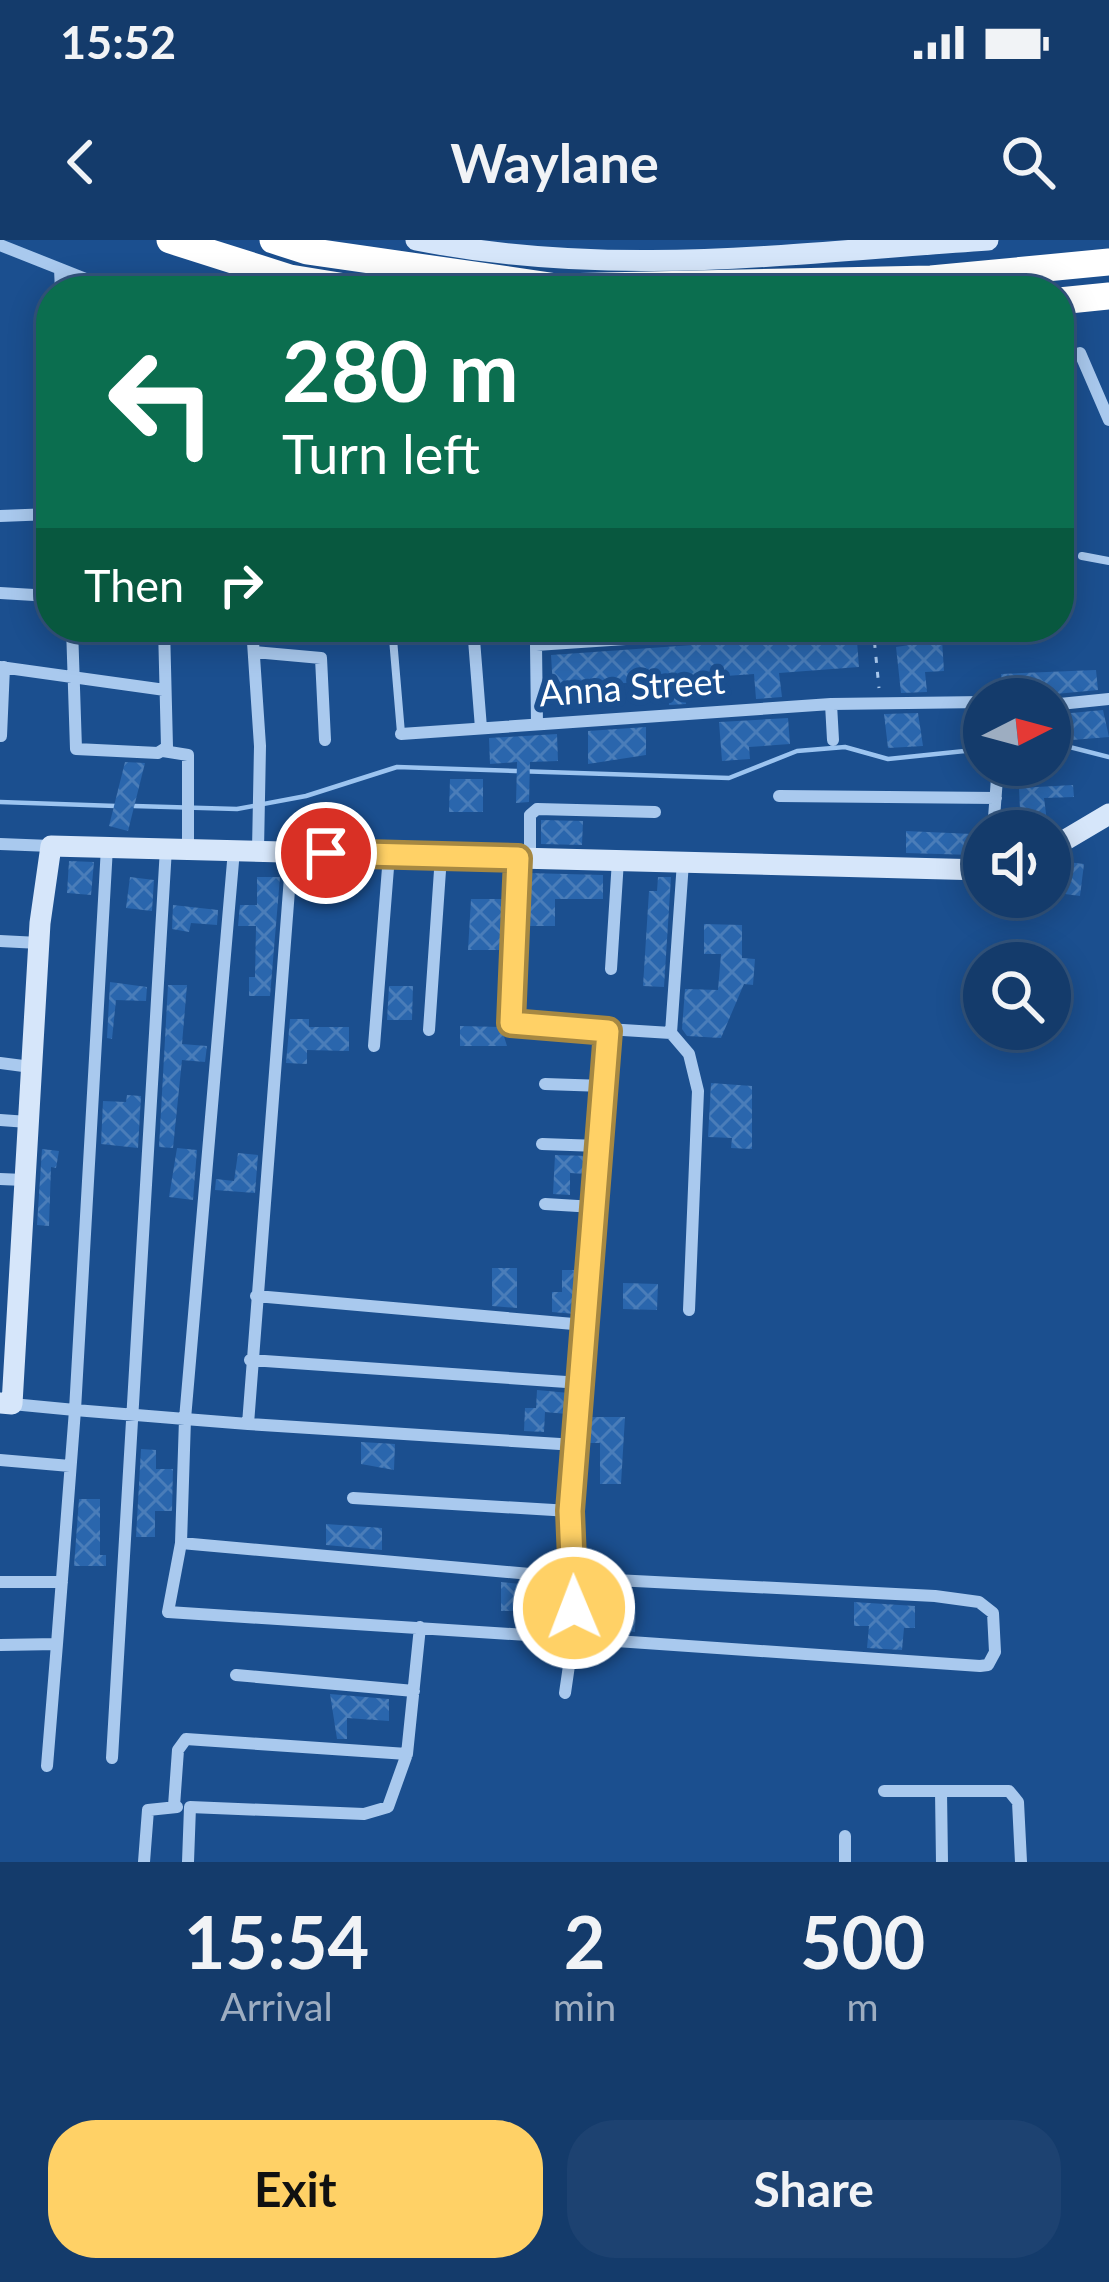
<!DOCTYPE html>
<style>
body{margin:0;font-family:Lato,sans-serif;background:#1d4271;color:#f1f3f6;height:100vh;display:flex;flex-direction:column;font-size:45px;white-space:nowrap}
*{box-sizing:border-box;margin:0}
p{font-size:39px;color:#9dadc1}
.icon{flex:none;width:66px;height:66px;fill:none;stroke:currentColor;stroke-width:2;stroke-linecap:round;stroke-linejoin:round}
.map{position:relative;height:1622px;overflow:hidden}
.side{display:flex;flex-direction:column;background:#143b6b;flex:1}
.side>*{flex:none}
.top-card{position:absolute;left:36px;top:36px;width:1038px;height:366px;border-radius:48px;box-shadow:0 6px 30px #0003,0 0 0 3px #33557e;background:#0b6e4f;color:#fff;overflow:hidden}
.needle{width:78px;rotate:84deg}
.buttons{position:absolute;left:963px;top:438px;display:grid;gap:24px}
.buttons a{display:grid;place-items:center;width:108px;height:108px;border-radius:50%;background:#143b6b;box-shadow:0 6px 30px #0003,0 0 0 3px #33557e;font-size:60px}
.pin{position:absolute;display:grid;place-items:center;width:102px;height:102px;color:#fff;margin:-51px;border:6px solid #fff;border-radius:50%;box-shadow:0 3px 12px #0007}
.me{position:absolute;width:132px;margin:-66px;rotate:359deg;stroke-linejoin:round;filter:drop-shadow(0 0 9px #0008)}
.turn{display:flex;align-items:center;gap:42px;height:252px;padding:0 48px;font-size:54px}
.turn .icon{width:156px;height:156px;stroke-width:2.5}
.turn b{display:block;font-size:84px;line-height:102px}
.then{display:flex;align-items:center;height:114px;padding:0 48px;background:#0003;gap:24px;font-size:45px}
.eta{display:flex;justify-content:space-evenly;align-items:center;height:204px;text-align:center}
.eta b{font-size:72px;font-weight:700;line-height:84px}
.cta{display:flex;gap:24px;margin-top:auto;padding:24px 48px}
.cta a{flex:1;height:138px;border-radius:48px;background:#ffd166;color:#111;font-size:48px;font-weight:700;line-height:138px;text-align:center}
.cta a+a{background:#1d4271;color:#f1f3f6}
.status{display:flex;justify-content:space-between;align-items:center;height:84px;padding:0 60px;background:#143b6b;direction:ltr}
.status svg{height:33px;fill:currentColor}
header{display:flex;justify-content:space-between;align-items:center;height:156px;padding:0 48px;background:#143b6b;font-size:54px;font-weight:700}
.map>svg:first-child{display:block}
</style>
<div class="status"><b>15:52</b><svg viewBox="0 0 49 12"><path d="M0 12V9h3v3zM5 12V6h3v6zM10 12V3h3v9zM15 12V0h3v12zM26 1h20v11H26zM47 4h2v5h-2z"/></svg></div>
<header><svg class="icon" aria-label="back" viewBox="0 0 24 24"><path d="M15 5l-7 7 7 7"/></svg>Waylane<svg class="icon" aria-label="search" viewBox="0 0 24 24"><circle cx="10" cy="10" r="6"/><path d="M15 15l6 6"/></svg></header>
<div class="map">
<svg width="1109" height="1622" viewBox="0 0 1109 1622">
<defs>
<pattern id="building-cross-hatch" width="8" height="8" patternUnits="userSpaceOnUse" patternTransform="scale(3)"><rect width="8" height="8" fill="#2a66ad"/><path d="M0 0l8 8M0 8l8-8" fill="none" stroke="#4a7db9"/></pattern>
</defs>
<rect width="100%" height="100%" fill="#1b4f8f"/>
<g fill="none" stroke-linecap="round" stroke-linejoin="round">
<path stroke="#9cc4f0" stroke-width="4.5" d="M1050 502 1109 517
M0 562 116 566
M134 566 237 569 306 556 397 527 729 538 797 511 845 507 888 519 984 509"/>
</g>
<path fill="url(#building-cross-hatch)" d="M856 388 859 427 779 433 782 457 756 459 754 434 684 439 686 464 669 465 668 440 553 448 551 415 807 397 816 391Z
M942 400 944 431 925 432 927 452 901 453 896 407Z
M1096 430 1098 450 1004 459 1001 434Z
M1103 470 1109 497 1060 501 1059 494 1050 495V475Z
M918 473 923 506 888 508 884 474Z
M788 478 790 504 749 507 750 519 722 521 719 482Z
M646 487V515L588 524V491Z
M557 494 558 521 530 522 529 562 516 563 517 522 490 524 489 498Z
M125 522 145 523 128 591 109 586Z
M450 539H483V572H449Z
M1073 545 1074 557 1044 558 1048 589 1021 591 1019 548Z
M541 580 583 581 582 605 541 604Z
M906 591 972 594 973 615 906 613Z
M69 621 94 622 91 655 67 653Z
M1059 621 1084 624 1080 656 1050 652V624Z
M528 633 603 635V659H555V686H526Z
M130 637 154 640 152 671 126 668Z
M257 637H280L270 756H249V737H255L256 686H238L240 665H257Z
M658 637H671L664 747 643 746 649 651H657Z
M471 659H506L504 710H468Z
M173 665 218 670 217 685 191 683 189 692 172 689Z
M704 684 742 685V718L755 719 753 745 744 744 721 798 687 796 682 789 685 749 718 750 721 714H704Z
M110 742 147 747 146 761 116 760 112 799 107 798Z
M168 745H187L182 804 207 806 205 822 182 820 173 908 159 907Z
M389 746H413L412 780H387Z
M290 779H309V787H349V811L307 810V824L286 823Z
M460 786 501 787 507 806H460Z
M711 843 752 846V909L731 908 732 898 708 897Z
M127 855 141 856 138 908 101 904 103 861 126 862Z
M177 908 197 910 193 960 169 957Z
M42 909 59 911 56 928 51 927 49 986 37 985Z
M238 913 258 915 255 953 215 950 216 939 234 941Z
M555 915 588 916 586 934 570 933V955L553 954Z
M492 1028H517V1068L492 1066Z
M562 1030H579L575 1074 552 1072V1052H562Z
M623 1043 658 1044 657 1070 623 1069Z
M537 1150 569 1153 567 1174 545 1172 544 1192 524 1191 525 1168H536Z
M588 1177H625L621 1244H600V1203H586Z
M361 1202 395 1204 394 1230 361 1224Z
M141 1209 156 1210V1229H173L172 1271H155V1297H136Z
M79 1259H100V1315H106V1326H74Z
M326 1284 382 1288V1310L326 1305Z
M501 1342 542 1346V1362H513V1371H501Z
M854 1362 915 1366V1388H904L902 1410 867 1408 869 1386H854Z
M636 1363 635 1392 583 1388V1366Z
M330 1454 389 1459V1481L347 1478V1499H337Z"/>
<g fill="none" stroke-linecap="round" stroke-linejoin="round">
<path stroke="#a9c9ee" stroke-width="3" stroke-dasharray="6 9" stroke-linecap="butt" d="M873 387 879 448"/>
<path stroke="#a9c9ee" stroke-width="8" d="M1082 316 1109 321
M392 387 401 493"/>
<path stroke="#a9c9ee" stroke-width="12" d="M0 5 116 51
M60 29 61 51
M1080 113 1109 180
M0 276 51 274
M0 353 51 356
M72 387 76 509 158 513 167 507 164 387
M252 387 260 506 258 610
M473 387 481 488
M254 412 321 418 325 500
M0 427 165 450
M831 464 984 462
M1050 465 1109 459
M537 484 536 405 806 387
M401 494 831 464 833 500
M1 496 4 427
M163 511 188 515V607
M779 556 996 558
M993 591 998 525
M0 604 51 606
M107 607 75 1170 185 1179 234 610
M292 611 248 1184 185 1179 181 1303 168 1372 573 1398 570 1271 608 791
M518 618 511 783 671 793 683 622
M530 618V575L537 569 655 572
M0 701 39 703
M611 729 618 620
M429 790 441 616
M671 793 689 814 698 851 689 1070
M374 806 389 615
M0 823 31 827
M545 844 604 846
M0 880 28 882
M542 904 599 906
M0 939 24 940
M545 964 594 967
M256 1056 585 1085
M250 1120 581 1143
M12 1164 75 1170 57 1404
M248 1184 576 1205
M0 1220 70 1226
M353 1258 570 1271
M181 1303 575 1338 935 1356 979 1362 993 1373 995 1412 988 1425 980 1426 573 1398 565 1453
M0 1342H62
M0 1405 57 1404 47 1526
M236 1435 414 1451
M112 1518 166 608
M884 1551H1009L1018 1562 1021 1622
M941 1551 942 1622
M174 1566 178 1510 186 1499 407 1514
M845 1596V1622
M144 1622 148 1570 177 1567
M188 1622 190 1567 364 1574 388 1567 407 1514 420 1387"/>
<path stroke="#d6e6fa" stroke-width="21" d="M416 0C615 39 789 13 988 0
M1050 609 1109 574
M0 1163 12 1164 40 683 51 606 984 630"/>
<path stroke="#fff" stroke-width="27" d="M170 0 290 38 370 51
M273 0 307 11 557 47 931 39 1109 22
M1059 61 1109 56"/>
</g>
<g fill="none" stroke-linecap="round" stroke-linejoin="round">
<g stroke="#a68842" stroke-width="30">
<path id="route" d="M326 613 518 618 511 783 608 791 570 1271 574 1368"/>
</g>
<use href="#route" stroke="#ffd166" stroke-width="21"/>
</g>
<g text-anchor="middle" stroke-width="12" stroke-linejoin="round" paint-order="stroke">
<g font-size="36" fill="#fff" stroke="#1b4f8f">
<text transform="translate(632 447) rotate(-4)" y="13">Anna Street</text>
</g>
</g>
</svg>
<div class="buttons">
<a><svg class="needle" viewBox="-14 -14 28 28"><path d="M0-13l5 13h-10z" fill="#e53935"/><path d="M0 13l5-13h-10z" fill="#9dadc1"/></svg></a>
<a><svg class="icon" aria-label="sound" viewBox="0 0 24 24"><path d="M4 9h4l5-4v14l-5-4H4zM17 9q2 3 0 6"/></svg></a>
<a><svg class="icon" aria-label="search" viewBox="0 0 24 24"><circle cx="10" cy="10" r="6"/><path d="M15 15l6 6"/></svg></a>
</div>
<div class="pin" style="left:326px;top:613px;background:#d93025"><svg class="icon" aria-label="arrive" viewBox="0 0 24 24"><path d="M6 21V4h12l-3 4 3 4H6"/></svg></div>
<svg class="me" style="left:574px;top:1368px" viewBox="-20 -20 40 40"><circle r="17" fill="#ffd166" stroke="#fff" stroke-width="3"/><path d="M0-11L8 9 0 5-8 9z" fill="#fff"/></svg>
<div class="top-card">
<div class="turn"><svg class="icon" aria-label="left" viewBox="0 0 24 24"><path d="M17 20v-9H6M10 6l-5 5 5 5"/></svg><div><b>280 m</b>Turn left</div></div>
<div class="then">Then<svg class="icon" aria-label="right" viewBox="0 0 24 24"><path d="M7 20v-9h11M14 6l5 5-5 5"/></svg></div>
</div>
</div>
<section class="side">
<div class="eta">
<div><b>15:54</b><p>Arrival</p></div>
<div><b>2</b><p>min</p></div>
<div><b>500</b><p>m</p></div>
</div>
<div class="cta"><a>Exit</a><a>Share</a></div>
</section>
